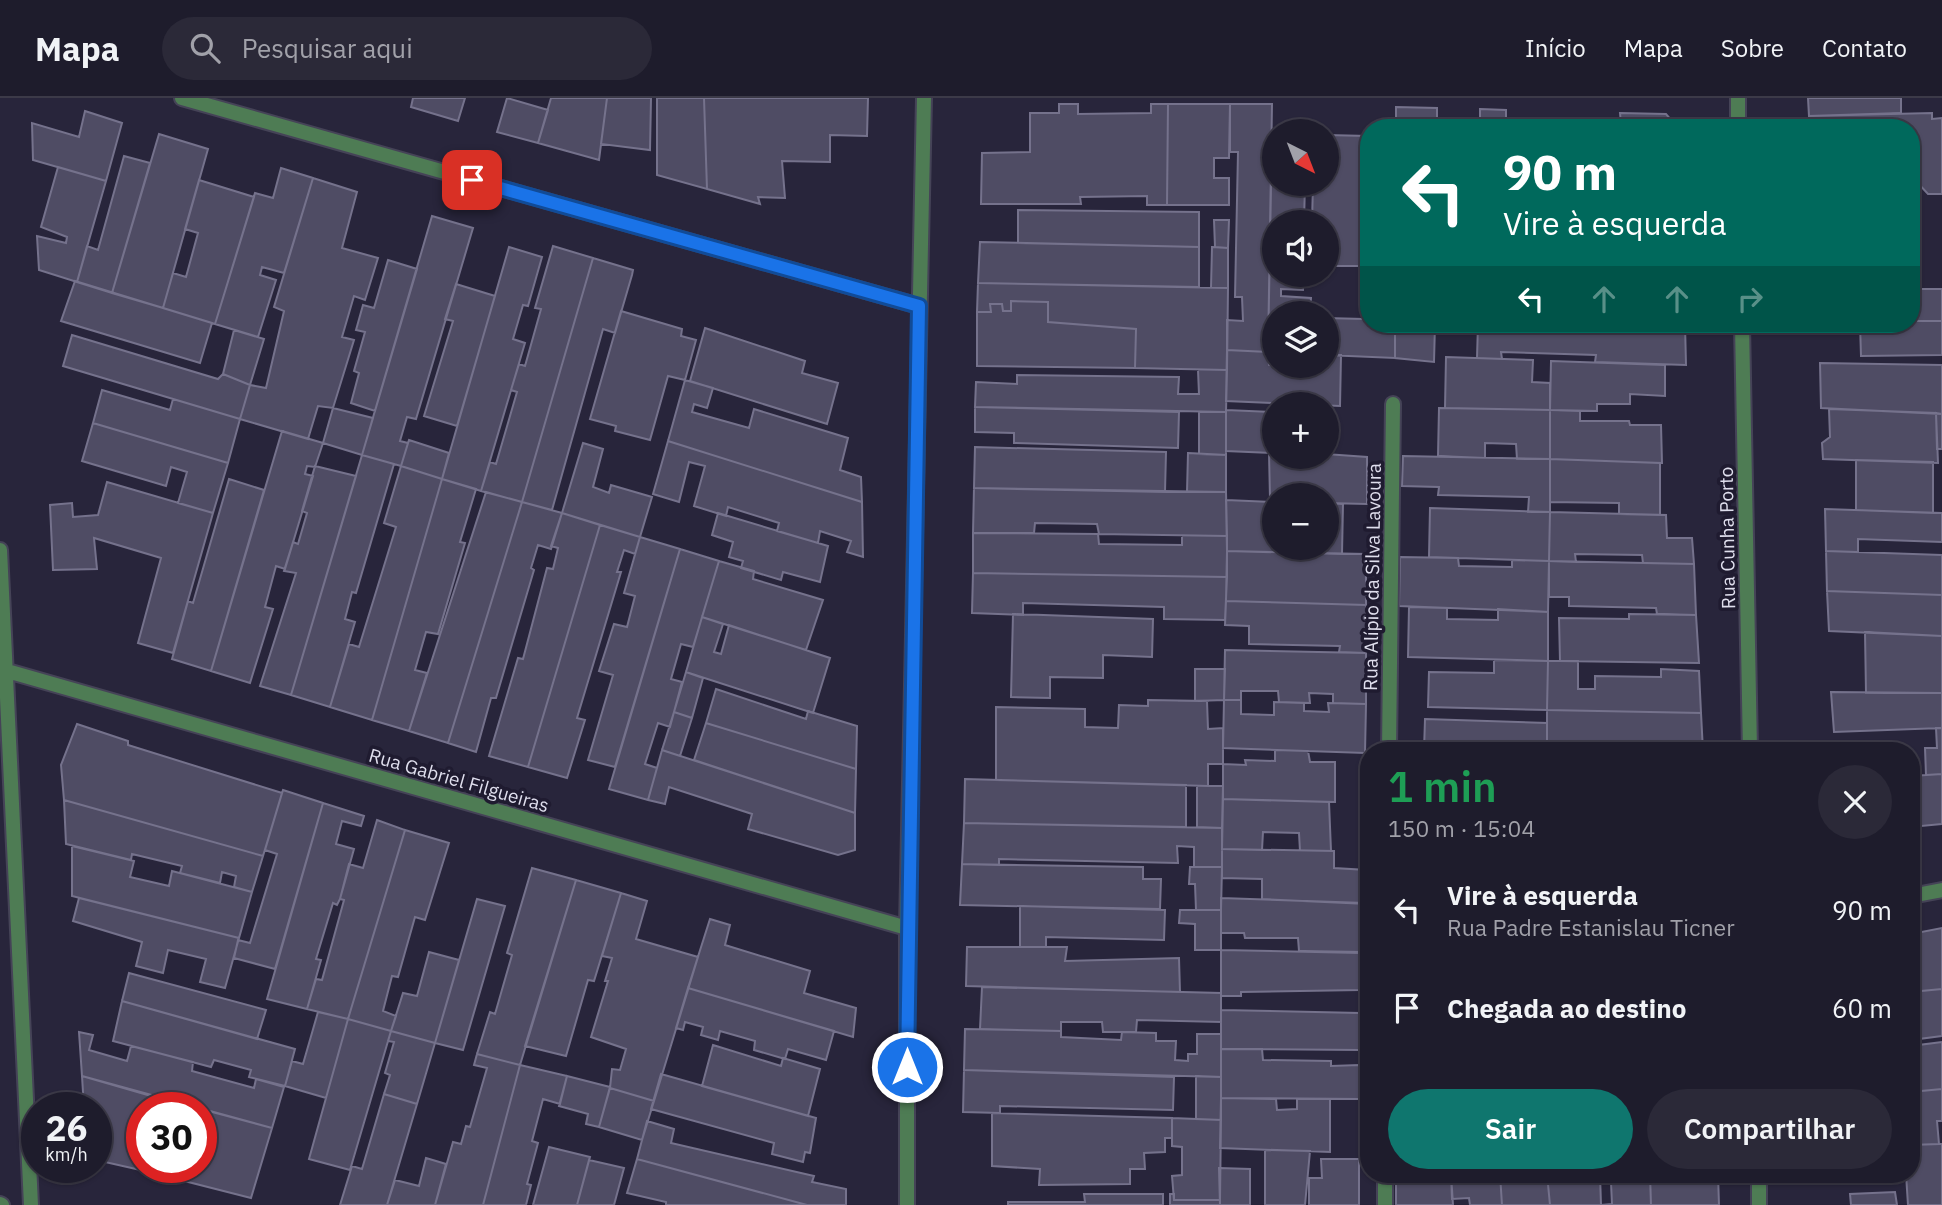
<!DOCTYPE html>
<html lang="pt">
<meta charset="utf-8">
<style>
body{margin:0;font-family:"IBM Plex Sans",sans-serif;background:#2b2938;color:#f1f3f6;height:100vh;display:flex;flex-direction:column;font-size:26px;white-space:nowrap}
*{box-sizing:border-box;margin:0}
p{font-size:23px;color:#a1a1a9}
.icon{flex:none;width:38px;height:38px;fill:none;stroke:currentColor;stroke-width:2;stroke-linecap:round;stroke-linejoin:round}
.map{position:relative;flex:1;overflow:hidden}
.side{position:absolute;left:1360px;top:644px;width:560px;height:441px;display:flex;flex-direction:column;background:#1e1c2c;border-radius:28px;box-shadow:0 2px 5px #0004,0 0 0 2px #3c3a48}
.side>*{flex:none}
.guide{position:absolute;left:1360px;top:21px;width:560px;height:214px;border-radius:28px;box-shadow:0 2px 5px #0004,0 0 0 2px #3c3a48;background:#00695c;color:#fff;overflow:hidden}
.needle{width:46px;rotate:138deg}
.fabs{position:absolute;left:1262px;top:21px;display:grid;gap:14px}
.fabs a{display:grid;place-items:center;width:77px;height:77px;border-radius:50%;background:#1e1c2c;box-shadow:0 2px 5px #0004,0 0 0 2px #3c3a48;font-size:35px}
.speed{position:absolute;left:21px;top:994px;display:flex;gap:14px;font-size:35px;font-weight:700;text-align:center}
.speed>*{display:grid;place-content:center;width:91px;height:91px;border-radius:50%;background:#1e1c2c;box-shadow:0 2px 5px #0004,0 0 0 2px #3c3a48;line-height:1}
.speed small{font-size:18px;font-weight:400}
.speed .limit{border:10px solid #d22;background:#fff;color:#111}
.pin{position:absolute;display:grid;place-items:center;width:60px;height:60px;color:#fff;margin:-30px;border-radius:14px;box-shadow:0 4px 10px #0006}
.me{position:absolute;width:77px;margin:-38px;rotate:0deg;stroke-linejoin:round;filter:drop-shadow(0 0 5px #0008)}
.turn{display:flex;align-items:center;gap:24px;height:147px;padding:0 28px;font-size:32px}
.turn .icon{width:91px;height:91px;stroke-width:2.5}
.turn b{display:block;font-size:49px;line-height:60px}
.lanes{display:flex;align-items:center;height:66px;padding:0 28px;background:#0003;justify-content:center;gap:35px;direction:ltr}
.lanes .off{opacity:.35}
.round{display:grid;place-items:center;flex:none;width:74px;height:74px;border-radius:37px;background:#2b2938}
.headline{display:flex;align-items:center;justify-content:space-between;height:119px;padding:0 28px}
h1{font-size:42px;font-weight:600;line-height:52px;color:#1e9e55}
.action{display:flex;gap:14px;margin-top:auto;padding:14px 28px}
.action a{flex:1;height:80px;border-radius:42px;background:#0f766e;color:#fff;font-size:28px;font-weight:600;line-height:80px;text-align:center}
.action a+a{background:#2b2938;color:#f1f3f6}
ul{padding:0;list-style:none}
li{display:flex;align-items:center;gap:21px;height:98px;padding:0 28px}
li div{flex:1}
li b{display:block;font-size:26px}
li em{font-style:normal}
header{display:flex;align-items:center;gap:42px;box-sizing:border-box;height:98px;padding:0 35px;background:#1e1c2c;border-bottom:2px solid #3c3a48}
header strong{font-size:33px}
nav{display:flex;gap:38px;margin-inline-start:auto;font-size:24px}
.search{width:490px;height:63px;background:#2b2938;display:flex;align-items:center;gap:18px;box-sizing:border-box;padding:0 24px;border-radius:38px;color:#a1a1a9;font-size:26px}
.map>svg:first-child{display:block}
</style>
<header>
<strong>Mapa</strong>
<div class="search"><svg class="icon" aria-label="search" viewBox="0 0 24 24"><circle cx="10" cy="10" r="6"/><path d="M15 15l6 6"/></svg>Pesquisar aqui</div>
<nav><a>Início</a><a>Mapa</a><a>Sobre</a><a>Contato</a></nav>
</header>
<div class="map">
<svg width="1942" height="1107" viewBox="0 0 1942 1107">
<rect width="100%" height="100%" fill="#28253b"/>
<path fill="#4f4c64" stroke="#75728c" stroke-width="2" d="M413 0H465L458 23 411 9Z
M507 0 548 12 538 45 497 34Z
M551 0H607L599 62 538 45Z
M607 0H651L650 52 601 46Z
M657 0H704L707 91 657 77Z
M704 0H868L867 38 830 37V64L782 63 785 100 758 99 760 106 707 91Z
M1808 0H1901V15L1809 18Z
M1059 6H1078V16L1151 15V6H1168L1167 107H1147V98L1080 99 1081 106H981L982 55 1030 54V15H1059Z
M1168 6H1230L1229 60H1214V80H1229V107H1167Z
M1230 6H1272L1268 254 1227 252V222L1243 223 1242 199H1235L1238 54H1230Z
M1396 9 1437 10V30H1396Z
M1480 11 1506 12V30H1480Z
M85 13 122 25 106 83 33 62 32 25 79 39Z
M1620 15 1666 16 1678 30H1539V23L1621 26Z
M1932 15V21L1942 20V96H1928L1917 84 1911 85V30H1809V18Z
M1272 35 1274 86H1305L1304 124H1274V177H1304L1303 192 1281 191V198L1311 200 1310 215H1274V254H1268Z
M159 36 208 51 163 210 112 195Z
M1326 37 1368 38 1365 168H1326V124H1312L1313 86H1326Z
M124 58 150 65 112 195 77 184 87 148 98 152Z
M58 69 106 83 77 184 39 172 37 138 66 145 67 139 41 129Z
M281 70 313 80 284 175 262 169 260 177 276 182 258 239 215 226 255 95 273 100Z
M313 80 357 94 342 150 378 160 365 202 354 198 342 239 354 242 333 310 318 308 308 341 240 321 250 287 266 290 284 213 274 209Z
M199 82 254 99 215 226 163 210 173 175 186 179 198 135 185 131Z
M1018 112 1199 114V149L1018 145Z
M432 118 473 130 416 321 407 319 400 343 408 345 401 368 362 357Z
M1214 122H1229L1228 150 1215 149Z
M980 144 1199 149V189L978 185Z
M553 148 593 160 522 404 481 393 490 364 496 366 517 294 511 292 519 266 525 268 541 211 535 210Z
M509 149 542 159 528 208 523 207 513 241 525 245 481 393 442 381Z
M1212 149 1228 150V190H1211Z
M593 160 633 172 632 177 615 235 603 231 552 412 522 404Z
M388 162 417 171 375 313 351 305 359 275 354 273 365 234 356 232 363 207 374 210Z
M75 183 212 225 200 265 61 223Z
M978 185 1228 190 1227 272 1135 270 1136 231 1048 224V204L1011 203V213H1003L1002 206H990L991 214H977Z
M456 186 495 198 457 328 424 318 453 223 445 221Z
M1911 191H1942V223H1911Z
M1364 199H1368V226H1395V260L1326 257V220L1364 221Z
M1011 203 1048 204V224L1136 231 1135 270 977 268V214H991L990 206H1002L1003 213H1011Z
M621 213 682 231 681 238 696 242 685 282 668 278 650 342 615 333 616 328 590 321Z
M1911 223H1942V257L1861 258 1860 226H1911Z
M1395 226H1435L1434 264 1395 260Z
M1478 226H1685L1686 267 1595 264 1596 257 1501 254 1502 261 1477 260Z
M705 230 805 263 802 275 838 285 827 326 690 283Z
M234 232 264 241 250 287 223 276Z
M72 237 218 281 223 276 250 287 240 321 63 268Z
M1227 252 1268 254 1269 267 1274 268H1326V257H1341L1340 308 1226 303Z
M1446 259 1533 262 1532 284 1550 285V312L1445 310Z
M1551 263 1665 267V298L1630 296V306H1597V313L1550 312Z
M1820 265 1942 267V316L1821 310Z
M1198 272H1227L1226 314 975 309 976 284 1017 286V277L1179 279 1178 296H1199Z
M685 282 713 290 707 310 694 306 692 314 749 330 754 311 848 340 840 372 861 379 862 404 668 343Z
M102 292 170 312 173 301 240 321 228 365 93 325Z
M975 309 1179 314 1178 350 1014 345V335L975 334Z
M333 310 373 320 362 357 323 345Z
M1439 310 1550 312V361H1517L1516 346 1485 345V360L1438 358Z
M1829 311 1936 315 1938 365 1823 361 1822 345 1830 339Z
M1226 312 1274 314V355L1226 353Z
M1550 312 1580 313V323H1629L1630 327H1661L1662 365 1550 361Z
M1199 314H1226V357L1199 356Z
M1936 315 1942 316V351H1937Z
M93 325 228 365 213 415 178 405 187 374 171 369 166 388 82 363Z
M282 333 323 345 315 369 307 368 305 376 313 378 285 471 276 468 265 509 273 511 250 585 211 573Z
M409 342 449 355 442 381 401 368Z
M668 343 862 404 863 459 847 454 851 443 820 433 818 445 777 433 779 425 728 409 726 418 694 408 705 368 689 364 679 404 653 396Z
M583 345 603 351 593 389 609 395 611 387 652 399 640 439 562 415Z
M975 349 1166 354 1165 394 974 390Z
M1188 355 1226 357V394H1187Z
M1269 355H1274V359H1326V356L1367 359V406L1326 405V397L1270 400Z
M362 357 394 366 356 495 352 494 345 521 355 524 330 609 291 597Z
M1403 358 1550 361V414H1528L1529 399 1438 397 1439 389 1402 388Z
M1550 361 1660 365V417L1619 416V405L1550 404Z
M1856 362 1933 364V415L1856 412Z
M315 368 356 378 291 597 260 588 296 475 284 473 293 444 298 446 307 415 302 413Z
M401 368 442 381 372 622 330 609 349 546 359 549 396 429 384 425Z
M229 381 264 392 211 573 172 561 188 503 193 505Z
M442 381 476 391 460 444 465 445 438 536 426 534 415 572 427 575 409 633 372 622Z
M107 384 213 415 173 555 138 545 161 460 94 440 97 471 53 472 50 407 72 405 73 419 98 417Z
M974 390 1226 394 1227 438 1099 436 1097 426 1035 425 1034 435H973Z
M486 394 522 404 448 645 409 633Z
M1226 402 1274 404V450H1326V405L1343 406 1342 456 1227 453Z
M522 404 562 415 551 451 538 447 531 470 534 472 496 600H491L476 654 448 645Z
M1430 410 1550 414 1549 463 1429 459Z
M1825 411 1942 415V444L1858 441V454L1826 453Z
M1550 414 1666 417 1667 440H1692L1694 466 1643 465 1642 457 1575 456 1576 464 1549 463Z
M562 415 600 427 528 669 489 658 518 560 523 561 547 470 553 471 558 450 551 448Z
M718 415 828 448 820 484 783 474 781 482 741 470 743 463 729 459 733 444 712 437Z
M600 427 640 439 635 456 624 452 617 474H621L577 620 585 622 567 680 528 669Z
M973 435 1098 436 1099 446 1182 447V438H1227V479L973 475Z
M640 439 680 451 615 669 588 662 613 577 599 573 614 526 627 529 635 498 624 495Z
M680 451 719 463 693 549 681 546 671 581 682 584 670 629 658 625 645 666 657 670 648 702 609 691Z
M1227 453 1366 456V507L1226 503Z
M1826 453 1942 457V497L1827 493Z
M1400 459 1458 460 1459 468 1512 469V462L1549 463 1548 514 1399 508Z
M719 463 754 473 753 481 823 502 806 552 702 519Z
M1549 463 1694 466 1696 517 1657 516 1656 510 1569 508V499H1549Z
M973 475 1227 479 1225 522 1164 521V509L1023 505V517L972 515Z
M1827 493 1942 497V538L1829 533Z
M1226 503 1366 507V555L1339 554 1340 548 1249 546V528L1225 527Z
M1409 509 1447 510V521L1498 522V511L1548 514V563L1408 559Z
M1013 516 1153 521 1152 559 1103 557V580L1050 579V600L1011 599Z
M1629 516 1696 517 1699 565 1560 563 1559 520 1629 521Z
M702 519 723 526 714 554 721 556 729 527 830 560 813 615 686 574Z
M1865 534 1942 538V595H1866Z
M1225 552 1366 555V606L1333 605V596L1309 595 1310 605 1279 604 1278 593H1241V602H1224Z
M1494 562 1548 563 1547 612 1428 609 1429 574 1494 575Z
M1548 563H1578V591H1595V578L1661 579V571L1699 573 1701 615 1547 612Z
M1195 571H1225L1224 602 1195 603Z
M686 574 703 580 692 620 674 614Z
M716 591 806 621 808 613 857 628 856 671 706 625Z
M1831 594 1942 595V630L1834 634Z
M1148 602 1207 603 1208 631 1223 630V666H1208V688L996 682V609L1085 611V629L1118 630 1119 607 1148 608Z
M1224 602H1241V616L1274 617V604L1304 605V613L1329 614 1328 605 1366 606 1365 655 1223 650Z
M1547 612 1701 615 1703 653H1547Z
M674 614 692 620 680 658 662 652Z
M1425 621 1547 625V653H1424Z
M706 625 856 671 855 715 694 662Z
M77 626 128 643V647L282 695 263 758 64 702 61 667Z
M1936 630H1942V676L1926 677 1925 650H1937Z
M662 652 855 715V752L838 757 748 731 752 716 669 689 665 706 648 702Z
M1275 652 1308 653 1310 664H1335V704L1223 701V666L1246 667 1245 662 1275 663Z
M1942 676V726L1911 729V678Z
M965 681 1186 687V729L964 725Z
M1197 688H1223L1222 730 1197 729Z
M283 692 323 705 275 871 234 860 238 842 250 845 277 756 265 752Z
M1223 701 1329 704 1331 753H1300L1299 735 1263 734 1262 752 1222 751Z
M64 702 263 758 252 794 234 789 236 778 222 774 220 785 180 775 182 768 132 756 131 762 66 746Z
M323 705 364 718 361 728 342 723 336 746 354 751 340 801 337 807 333 805 316 861 321 862 307 911 267 901Z
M377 722 405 732 348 921 307 911 316 881 322 882 344 802 340 801 349 766 363 770Z
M964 725 1222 730V769H1194V749L1177 748 1178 765 999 761V767L962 766Z
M405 732 449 745 425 822 415 819 398 879 392 878 383 913 396 918 391 933 348 921Z
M72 748 134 763 130 779 169 788 172 773 252 794 239 840 72 798Z
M1222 751 1334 753V770L1367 772V806L1262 801V781L1222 780Z
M962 766 1143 769V781H1161L1160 811 960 807Z
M1190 769H1222L1221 812H1196L1195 786H1189Z
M532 770 576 782 520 967 477 956 490 914 495 916 512 857 507 855Z
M576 782 621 795 594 883 588 882 566 958 525 948Z
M621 795 647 803 636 841 698 859 654 1003 610 990 612 971 620 972 626 951 591 939 608 883H605L612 860 602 858Z
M79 800 239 840 225 890 200 884 206 861 168 852 163 875 136 868 142 844 73 823Z
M1221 800 1364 805V854L1299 853 1298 840H1245L1244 835H1221Z
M477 801 505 808 463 952 435 945Z
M1020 808 1165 812 1164 842 1046 839V849H1020Z
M1180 812H1221V852H1195V826L1179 825Z
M710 821 730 827 725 847 810 873 804 895 856 910 853 939 688 890Z
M1942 830V891L1911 894V836Z
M967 849H1067L1065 863 1179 860 1180 894 966 888Z
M1221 852 1361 855 1360 892 1241 894V898H1221Z
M429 854 459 862 435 945 391 933 403 895 417 898Z
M129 875 266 912 257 941 122 903Z
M982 889 1221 895V924L1137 922 1136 934H1103L1102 924H1061V933L980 931Z
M688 890 834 933 826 962 788 951 785 961 754 952 755 943 720 933 718 942 701 937 703 929 685 924 683 932 676 930Z
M1942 891V938L1911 942V894Z
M122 903 295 951 285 988 249 979 251 972 214 962 211 969 113 943Z
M1221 912 1360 915V952L1221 951Z
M318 914 348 921 326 1000 285 988 292 963 303 966Z
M348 921 391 933 350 1072 309 1061Z
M965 931 1061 933V939L1121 942 1122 934 1156 935V943H1176L1175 962 1188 963V956H1197V936H1221V979L964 972Z
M391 933 435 945 417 1006 384 996 390 977 385 975 394 944 388 943Z
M79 934 93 937 89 952 127 963 131 948 193 964 192 973 254 990 256 981 284 989 272 1030 82 978Z
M1942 944V991L1911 994V948Z
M713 947 781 968 783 960 820 971 808 1018 702 988Z
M1221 951H1262L1263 962 1331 963V968L1359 967 1360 1001 1221 1000Z
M477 956 520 967 483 1107H435L453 1044 461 1046 466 1028 470 1029 487 970 474 967Z
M520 967 567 978 560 1006 543 1001 532 1043 538 1045 527 1086 531 1087 526 1107H483Z
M964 972 1174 979 1173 1012 1000 1008V1015L963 1014Z
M661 976 816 1020 810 1055 805 1054 803 1064 772 1056 774 1045 651 1011Z
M82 978 165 1002 163 1010H142V1069H146L145 1073 96 1062V1010H84Z
M567 978 610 989 599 1029 586 1026 588 1016 559 1008Z
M1196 978 1221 979V1022L1196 1021Z
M610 990 654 1003 642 1042 599 1029Z
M1942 991V1023H1937L1939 1046 1911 1047V994Z
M384 996 417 1006 387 1107H340L352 1068 362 1071Z
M1221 1000 1276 1001 1277 1012 1297 1011V1001H1330V1054L1220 1050Z
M165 1002 195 1010H163Z
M201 1011 272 1030 251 1100 145 1073 146 1069H201Z
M992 1015 1172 1020V1040H1165V1054L1144 1055 1145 1071H1130V1086L1039 1087 1040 1071 992 1068Z
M1172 1020 1221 1022 1220 1102H1174L1172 1078 1182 1077V1049L1172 1048Z
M647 1023 674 1031 671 1045 814 1078 812 1084 846 1091V1107H807L637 1061Z
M1939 1046H1942V1107H1908L1906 1076H1911V1047Z
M549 1049 590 1059 577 1107H533Z
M1265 1052 1310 1053 1305 1107H1265Z
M426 1060 446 1066 435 1107H387L395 1082 419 1088Z
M637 1061 807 1107H666V1104L627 1095Z
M1321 1061H1359V1107H1309V1080H1322Z
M589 1062 624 1070 614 1107H577Z
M1219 1070 1250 1071V1107H1220Z
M1396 1076H1451L1453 1107H1396Z
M1451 1076H1500L1502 1107H1470L1469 1100 1452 1101Z
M1500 1076H1547L1550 1107H1502Z
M1547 1076H1600L1601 1107H1550Z
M1600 1076H1650L1651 1107H1601L1612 1106 1611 1085H1600Z
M1650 1076H1718L1719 1107H1651Z
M1895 1094 1897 1107H1851L1850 1096Z
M1084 1096H1163V1107H1008V1104H1085Z
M1170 1096H1174V1102H1220V1107H1170Z"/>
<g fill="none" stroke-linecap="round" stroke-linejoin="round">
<g stroke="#454357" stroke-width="18">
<path id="street" d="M182 0 919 208
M1738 0V30
M1742 226 1750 653
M0 452 31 1107
M0 571 907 830
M1389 653 1393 306
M1911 798 1942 792
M1759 1076V1107
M0 1106 2 1107
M907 1107V830L924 0
M1385 1107V1076"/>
</g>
<use href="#street" stroke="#4e7c54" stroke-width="14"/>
</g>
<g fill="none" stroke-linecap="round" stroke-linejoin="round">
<g stroke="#114b97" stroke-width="18">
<path id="route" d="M472 82 919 208 907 969"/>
</g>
<use href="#route" stroke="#1a73e8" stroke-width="12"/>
</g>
<g text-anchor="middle" stroke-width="7" stroke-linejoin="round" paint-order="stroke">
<g font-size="19" fill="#dfdeed" stroke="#1f1b30">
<text transform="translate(1727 440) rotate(-91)" y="7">Rua Cunha Porto</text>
<text transform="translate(1372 479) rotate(-89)" y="7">Rua Alípio da Silva Lavoura</text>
<text transform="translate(459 682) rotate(16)" y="7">Rua Gabriel Filgueiras</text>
</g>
</g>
</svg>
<div class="fabs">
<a><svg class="needle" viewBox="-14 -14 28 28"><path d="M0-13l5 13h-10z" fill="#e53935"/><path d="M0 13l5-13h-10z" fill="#a1a1a9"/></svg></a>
<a><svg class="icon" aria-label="sound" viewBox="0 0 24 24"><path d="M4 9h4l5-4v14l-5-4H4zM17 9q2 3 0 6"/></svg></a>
<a><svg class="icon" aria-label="layers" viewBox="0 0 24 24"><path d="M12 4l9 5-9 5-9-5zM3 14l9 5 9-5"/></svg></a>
<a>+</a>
<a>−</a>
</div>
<div class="speed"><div>26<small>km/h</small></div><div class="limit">30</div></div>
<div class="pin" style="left:472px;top:82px;background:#d93025"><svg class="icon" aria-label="arrive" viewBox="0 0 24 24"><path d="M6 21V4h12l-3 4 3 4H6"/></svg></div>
<svg class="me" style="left:907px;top:969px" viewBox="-20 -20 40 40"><circle r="17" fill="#1a73e8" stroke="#fff" stroke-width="3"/><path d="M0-11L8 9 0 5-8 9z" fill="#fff"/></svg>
<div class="guide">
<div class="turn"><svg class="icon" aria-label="left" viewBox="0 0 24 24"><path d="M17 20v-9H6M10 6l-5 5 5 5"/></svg><div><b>90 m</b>Vire à esquerda</div></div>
<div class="lanes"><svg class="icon" aria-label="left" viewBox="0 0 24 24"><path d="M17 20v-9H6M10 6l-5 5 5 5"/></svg><svg class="icon off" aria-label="ahead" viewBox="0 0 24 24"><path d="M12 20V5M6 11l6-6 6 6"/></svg><svg class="icon off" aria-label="ahead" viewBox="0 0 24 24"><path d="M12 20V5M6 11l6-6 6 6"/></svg><svg class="icon off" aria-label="right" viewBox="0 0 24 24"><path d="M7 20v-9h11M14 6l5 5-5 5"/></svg></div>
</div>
<section class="side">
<div class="headline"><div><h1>1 min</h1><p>150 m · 15:04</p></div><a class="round"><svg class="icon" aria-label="close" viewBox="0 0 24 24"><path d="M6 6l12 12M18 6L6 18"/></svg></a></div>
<ul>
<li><svg class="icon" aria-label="left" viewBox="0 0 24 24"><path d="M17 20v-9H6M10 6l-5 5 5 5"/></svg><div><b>Vire à esquerda</b><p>Rua Padre Estanislau Ticner</p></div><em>90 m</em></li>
<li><svg class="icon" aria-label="arrive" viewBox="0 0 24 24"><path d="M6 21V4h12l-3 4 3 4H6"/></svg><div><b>Chegada ao destino</b></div><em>60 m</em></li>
</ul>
<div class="action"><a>Sair</a><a>Compartilhar</a></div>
</section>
</div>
